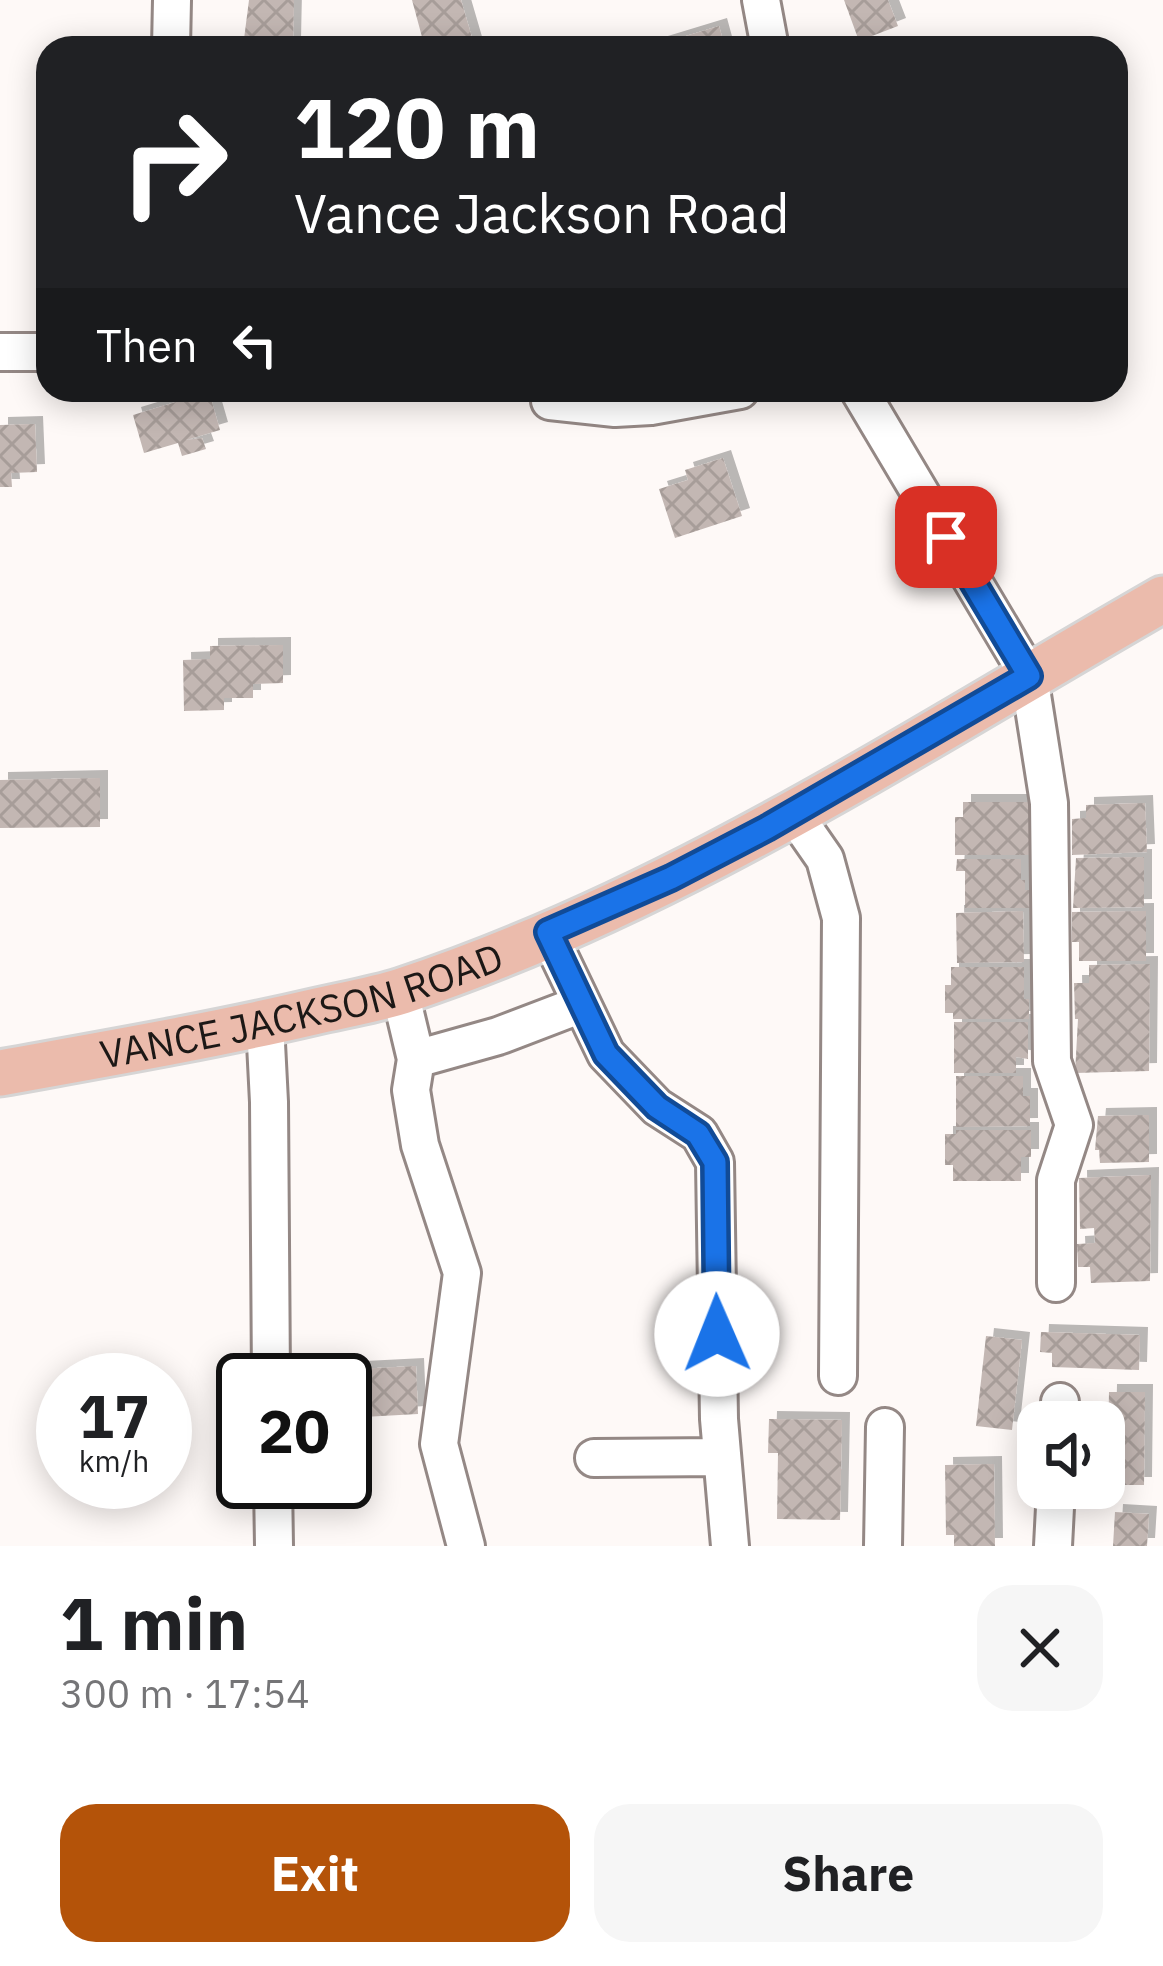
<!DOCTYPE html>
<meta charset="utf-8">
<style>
body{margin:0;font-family:"IBM Plex Sans",sans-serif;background:#f6f6f6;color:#202124;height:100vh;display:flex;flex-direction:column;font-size:45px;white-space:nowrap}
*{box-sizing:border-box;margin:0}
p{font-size:39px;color:#757577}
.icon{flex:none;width:66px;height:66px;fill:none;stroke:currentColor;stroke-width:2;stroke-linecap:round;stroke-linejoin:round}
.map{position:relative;height:1546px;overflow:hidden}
.details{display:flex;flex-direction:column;background:#fff;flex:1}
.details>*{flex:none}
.hud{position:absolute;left:36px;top:36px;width:1092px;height:366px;border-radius:36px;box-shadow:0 6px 30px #0003;background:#202124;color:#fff;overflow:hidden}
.controls{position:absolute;left:1017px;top:1401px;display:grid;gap:24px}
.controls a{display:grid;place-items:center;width:108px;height:108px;border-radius:24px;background:#fff;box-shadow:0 6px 30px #0003;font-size:60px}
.speed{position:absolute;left:36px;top:1353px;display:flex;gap:24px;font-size:60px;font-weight:700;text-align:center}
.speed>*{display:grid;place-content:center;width:156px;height:156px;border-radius:50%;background:#fff;box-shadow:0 6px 30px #0003;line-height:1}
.speed small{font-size:30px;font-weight:400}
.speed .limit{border:6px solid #111;border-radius:18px;background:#fff;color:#111}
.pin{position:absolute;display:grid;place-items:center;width:102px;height:102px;color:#fff;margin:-51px;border-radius:24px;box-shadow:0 6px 18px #0006}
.me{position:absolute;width:132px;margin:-66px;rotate:359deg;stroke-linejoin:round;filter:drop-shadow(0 0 9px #0008)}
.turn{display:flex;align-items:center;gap:42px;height:252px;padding:0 60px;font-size:54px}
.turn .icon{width:156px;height:156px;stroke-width:2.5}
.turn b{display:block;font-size:84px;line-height:102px}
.then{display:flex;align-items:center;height:114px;padding:0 60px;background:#0003;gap:24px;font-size:45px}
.round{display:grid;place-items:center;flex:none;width:126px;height:126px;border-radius:36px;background:#f6f6f6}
.headline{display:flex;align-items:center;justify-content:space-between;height:204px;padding:0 60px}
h1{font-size:72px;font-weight:800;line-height:90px}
.action{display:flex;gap:24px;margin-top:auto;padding:24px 60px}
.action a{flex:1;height:138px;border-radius:36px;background:#b45309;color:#fff;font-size:48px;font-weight:800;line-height:138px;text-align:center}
.action a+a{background:#f6f6f6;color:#202124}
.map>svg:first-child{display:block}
</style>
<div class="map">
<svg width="1163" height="1546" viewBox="0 0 1163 1546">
<defs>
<pattern id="building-cross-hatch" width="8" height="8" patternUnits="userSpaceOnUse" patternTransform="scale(3)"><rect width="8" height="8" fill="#c3b7b3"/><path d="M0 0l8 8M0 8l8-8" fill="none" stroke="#a79d99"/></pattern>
<filter id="shadow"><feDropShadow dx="8" dy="-8" stdDeviation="0" flood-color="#0004"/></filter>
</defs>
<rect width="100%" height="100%" fill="#fef9f7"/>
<path fill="url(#building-cross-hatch)" filter="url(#shadow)" d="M249 0H294L293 46 243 47Z
M412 0H461L475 48H425Z
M844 0H888L898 26 859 41Z
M719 26 725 48H650V47Z
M209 392 220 430 186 440 202 438 206 449 182 456 178 443 144 453 133 415Z
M35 424 37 472 11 473 12 487H0V425Z
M723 458 742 516 675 538 659 489 688 480 685 470Z
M283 645V683L253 684V698H224V710L184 711 183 660 210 659V646Z
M100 778V827L0 828V780Z
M963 802H1029V855H955V817H963Z
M1145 803 1147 852 1072 855V819L1086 818V805Z
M1144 857V907L1073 908 1076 858Z
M957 859H1021V880H1025V890H1030V908H965V871H956Z
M1023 911 1024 962 957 963 956 913Z
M1146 911V961H1079V942H1072V912Z
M1150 964 1149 1071 1075 1073 1078 1019H1075L1074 983H1089V965Z
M951 967H1024V999H1029V1019H953V1013H945V985H951Z
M954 1022H1028V1059L1016 1057V1073H954Z
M956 1076H1023V1096H1030V1126L956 1127Z
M1149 1115V1162L1100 1163 1099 1150H1095L1098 1116Z
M956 1130H1031V1157H1021V1181H953V1165H945V1134H956Z
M1151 1175 1150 1281 1091 1283 1090 1267H1078L1077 1244 1095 1243 1094 1228 1080 1229 1079 1178Z
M1041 1332 1140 1335 1139 1370 1052 1367V1353L1040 1352Z
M986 1336 1022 1340 1012 1430 976 1426Z
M416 1366 418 1414 345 1418V1380H319L318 1371Z
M1109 1392H1145L1144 1485H1107Z
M769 1419 842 1420 840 1520 777 1519 778 1453H768Z
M994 1464 995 1546H954V1535H946L945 1465Z
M1115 1512 1149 1514 1147 1546H1113Z"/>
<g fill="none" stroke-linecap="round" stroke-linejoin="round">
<g stroke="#948885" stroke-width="42">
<path id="minor" d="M761 0 770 48
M171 48 172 0
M0 352H48
M859 390 1029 676 1049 803 1052 1061 1074 1125 1056 1180V1283
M550 401 615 408 651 406 740 390
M793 813 825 859 841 918 838 1376
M548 933 606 1054 657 1107 699 1134 715 1162 719 1419 730 1546
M400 992 416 1059 411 1090 420 1145 462 1273 439 1444 466 1546
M265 1024 269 1102 271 1380
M416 1059 498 1036 582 1004
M1059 1422 1060 1402
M594 1458 722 1457
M273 1482 274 1546
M883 1546 885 1427
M1053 1546 1056 1488"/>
</g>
<g stroke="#d6d5d5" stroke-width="51">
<g id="major">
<path id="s1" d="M0 1073C105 1054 210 1036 313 1012 343 1005 374 1000 402 991 674 901 917 740 1163 599"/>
</g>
</g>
<use href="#minor" stroke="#fff" stroke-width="36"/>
<use href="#major" stroke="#ebbbac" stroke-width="45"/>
</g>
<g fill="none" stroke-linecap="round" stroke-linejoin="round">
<g stroke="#114b97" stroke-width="30">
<path id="route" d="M717 1334 715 1162 698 1134 657 1107 606 1054 548 932 671 878 767 828 1029 676 946 537"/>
</g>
<use href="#route" stroke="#1a73e8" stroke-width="21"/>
</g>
<g text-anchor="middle" stroke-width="12" stroke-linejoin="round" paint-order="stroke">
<g font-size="39" fill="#1c1816" stroke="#fef9f7">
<text dy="14" stroke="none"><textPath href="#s1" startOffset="309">VANCE JACKSON ROAD</textPath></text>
</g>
</g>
</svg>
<div class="controls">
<a><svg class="icon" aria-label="sound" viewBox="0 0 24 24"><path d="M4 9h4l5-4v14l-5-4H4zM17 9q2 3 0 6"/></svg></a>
</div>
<div class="speed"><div>17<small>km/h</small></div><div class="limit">20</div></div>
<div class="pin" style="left:946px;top:537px;background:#d93025"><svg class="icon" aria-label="arrive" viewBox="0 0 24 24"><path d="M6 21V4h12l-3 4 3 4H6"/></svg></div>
<svg class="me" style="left:717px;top:1334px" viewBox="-20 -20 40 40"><circle r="19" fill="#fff"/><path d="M0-13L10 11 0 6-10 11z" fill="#1a73e8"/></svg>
<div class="hud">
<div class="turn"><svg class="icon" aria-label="right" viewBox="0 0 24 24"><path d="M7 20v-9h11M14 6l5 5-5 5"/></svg><div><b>120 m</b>Vance Jackson Road</div></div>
<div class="then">Then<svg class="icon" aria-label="left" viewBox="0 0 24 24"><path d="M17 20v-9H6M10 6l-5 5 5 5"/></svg></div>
</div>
</div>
<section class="details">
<div class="headline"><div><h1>1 min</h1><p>300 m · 17:54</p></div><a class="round"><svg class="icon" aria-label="close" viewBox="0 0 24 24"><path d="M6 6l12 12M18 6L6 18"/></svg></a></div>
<div class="action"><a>Exit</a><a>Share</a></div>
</section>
